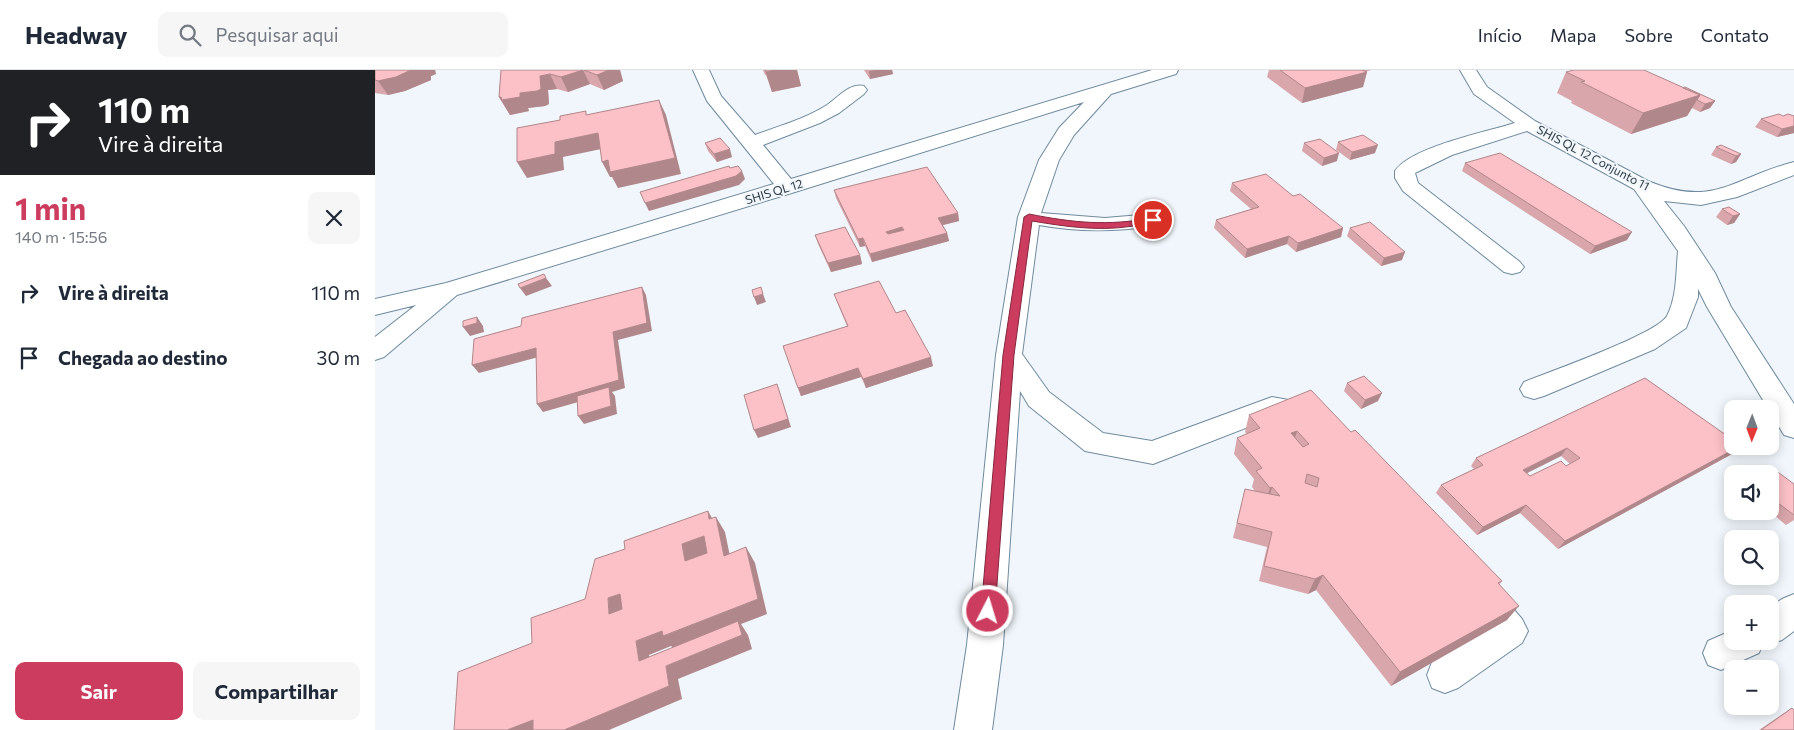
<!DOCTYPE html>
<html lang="pt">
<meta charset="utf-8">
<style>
body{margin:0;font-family:Commissioner,sans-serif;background:#f6f6f7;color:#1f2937;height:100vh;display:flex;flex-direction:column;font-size:19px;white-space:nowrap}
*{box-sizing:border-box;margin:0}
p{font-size:16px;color:#747a83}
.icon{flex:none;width:28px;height:28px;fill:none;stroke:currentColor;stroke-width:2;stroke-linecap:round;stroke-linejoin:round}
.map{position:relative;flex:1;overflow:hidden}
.drawer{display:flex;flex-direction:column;background:#fff;width:375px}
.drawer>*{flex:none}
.banner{background:#202124;color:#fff;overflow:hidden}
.needle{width:32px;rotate:181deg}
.controls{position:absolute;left:1349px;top:330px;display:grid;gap:10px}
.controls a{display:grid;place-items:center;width:55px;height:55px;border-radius:10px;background:#fff;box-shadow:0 2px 12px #0003;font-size:25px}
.pin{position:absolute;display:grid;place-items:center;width:42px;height:42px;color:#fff;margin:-21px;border:2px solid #fff;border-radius:50%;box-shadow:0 1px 5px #0007}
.me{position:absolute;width:55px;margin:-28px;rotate:5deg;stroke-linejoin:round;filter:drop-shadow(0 0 4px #0008)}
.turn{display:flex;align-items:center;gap:18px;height:105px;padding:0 15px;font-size:22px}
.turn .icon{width:65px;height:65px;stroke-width:2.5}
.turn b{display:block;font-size:35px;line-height:42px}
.round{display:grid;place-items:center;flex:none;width:52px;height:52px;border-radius:10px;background:#f6f6f7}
.headline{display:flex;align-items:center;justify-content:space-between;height:85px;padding:0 15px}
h1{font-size:30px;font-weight:700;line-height:38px;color:#cc3c5e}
.action{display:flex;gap:10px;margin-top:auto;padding:10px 15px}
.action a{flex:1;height:58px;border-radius:10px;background:#cc3c5e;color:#fff;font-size:20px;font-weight:700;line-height:58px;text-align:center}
.action a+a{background:#f6f6f7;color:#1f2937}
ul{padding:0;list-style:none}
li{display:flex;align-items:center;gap:15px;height:65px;padding:0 15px}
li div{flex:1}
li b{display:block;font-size:19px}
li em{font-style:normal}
header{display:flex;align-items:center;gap:30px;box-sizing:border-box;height:70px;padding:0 25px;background:#fff;border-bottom:1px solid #e0e1e3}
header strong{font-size:24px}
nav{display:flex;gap:28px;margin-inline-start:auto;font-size:18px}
.search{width:350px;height:45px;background:#f6f6f7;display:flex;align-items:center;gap:12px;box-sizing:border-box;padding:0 18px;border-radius:10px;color:#747a83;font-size:19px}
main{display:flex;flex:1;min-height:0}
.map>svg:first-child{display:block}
</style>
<header>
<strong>Headway</strong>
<div class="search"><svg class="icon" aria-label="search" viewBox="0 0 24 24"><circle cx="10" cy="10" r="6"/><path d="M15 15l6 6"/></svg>Pesquisar aqui</div>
<nav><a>Início</a><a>Mapa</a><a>Sobre</a><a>Contato</a></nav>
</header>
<main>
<section class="drawer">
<div class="banner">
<div class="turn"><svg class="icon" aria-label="right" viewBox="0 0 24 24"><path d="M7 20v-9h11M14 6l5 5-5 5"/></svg><div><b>110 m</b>Vire à direita</div></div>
</div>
<div class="headline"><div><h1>1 min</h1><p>140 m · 15:56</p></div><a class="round"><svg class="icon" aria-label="close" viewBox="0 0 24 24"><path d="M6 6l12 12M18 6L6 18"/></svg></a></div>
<ul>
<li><svg class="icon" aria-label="right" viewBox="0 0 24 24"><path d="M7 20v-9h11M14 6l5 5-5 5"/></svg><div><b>Vire à direita</b></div><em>110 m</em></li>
<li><svg class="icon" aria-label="arrive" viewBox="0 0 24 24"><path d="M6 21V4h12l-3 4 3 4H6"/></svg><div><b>Chegada ao destino</b></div><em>30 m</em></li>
</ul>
<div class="action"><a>Sair</a><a>Compartilhar</a></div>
</section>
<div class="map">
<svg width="1419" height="660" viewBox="0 0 1419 660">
<rect width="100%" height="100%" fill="#f0f6fb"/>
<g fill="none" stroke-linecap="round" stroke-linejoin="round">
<g stroke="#6f8a9f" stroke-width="2">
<path id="minor" d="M318 0H334L346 26 380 65C404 56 430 49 452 35 464 27 474 13 489 16L492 20 489 24 464 43 445 53 388 75 416 109 777 0H803L801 4 736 24 699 65 684 90 666 143 730 148 778 144 786 145 789 150 786 155 778 156C739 162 702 162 664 155L647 284 674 322 728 363 777 371 897 327 919 331 923 338 919 345 909 348 899 347 778 394 710 381 654 336 645 321 628 575 617 660H579L592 575 621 285 643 147 664 90 684 58 709 32 420 122 82 225 9 287 0 290V267L41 235 0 245V229L71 213 399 114 332 31Z
M1085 0H1101L1112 17 1160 51 1273 111C1339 139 1359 107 1419 92V105L1362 127 1326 135 1289 131 1309 156 1340 203 1356 237 1419 334V368L1409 365 1332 237 1323 219V227L1311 258 1280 279 1169 326 1159 329 1149 326 1145 319 1149 312C1174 302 1282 264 1292 246 1302 227 1301 202 1303 181L1259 119 1152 61 1077 85 1040 103 1043 113 1145 192 1149 197 1145 202 1137 204 1129 202 1028 121 1020 108V101C1036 77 1111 62 1140 53L1099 24Z
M1105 510 1117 514 1147 549 1153 561 1147 573 1083 618 1070 623 1057 618 1052 605 1057 592 1110 557 1093 536 1088 525 1093 514Z
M1419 524V561L1407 570 1395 574 1388 572 1384 583 1346 600 1333 595 1328 583 1333 571 1358 560V571H1395V537L1407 529Z"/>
</g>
<use href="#minor" fill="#fff" fill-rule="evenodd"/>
</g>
<path fill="#d8a6ab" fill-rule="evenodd" d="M0 0H60L61 4 56 6V10L30 21 13 25 0 23Z
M126 0H245L248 11 229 20 215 14 193 22 182 19 173 20 174 34 170 36 153 38 154 41 135 45 124 27Z
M388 0H422L426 16 397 22 391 5H390Z
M489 0H517L518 4 495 9Z
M894 0H996L990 2H992L988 17 927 33 892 7Z
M1191 2 1308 18 1340 31 1335 38 1325 42 1317 38 1312 46 1256 64 1196 33 1197 31 1182 23Z
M1408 46H1419V63L1402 67 1380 57 1386 49Z
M963 72 1000 83 975 90 961 80Z
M330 73 357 87 342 92 333 81Z
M929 73 962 91 947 96 927 81Z
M1341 77 1366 84 1361 92 1356 94 1336 85Z
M1090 93 1252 170 1215 184 1087 101Z
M857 113 918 126 968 158 966 167 921 182 912 174 870 188 839 158 841 150 876 139 855 121Z
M459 120 583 143 584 151 568 155 572 163 574 171 497 192 490 176 485 177 461 128Z
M1347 139 1365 144 1359 153 1352 155 1341 147Z
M975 158 1027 190 1006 196 972 166Z
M440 165 485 185 487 194 456 202 443 174Z
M459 224 521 243 558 296 491 318 486 307 426 326 423 318 472 256 462 232Z
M1270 308 1365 376 1357 384 1183 479 1145 443 1102 465 1061 423 1066 415 1099 399 1096 396 1101 388ZM1186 386 1195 394 1191 396 1155 406 1152 403Z
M972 313 1003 331 986 339 969 321Z
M874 345 976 362 1127 511 1124 515 1132 550 1016 616 941 520 933 524 884 511 892 477 858 468 870 419 880 421 877 417 879 409 859 384 862 368 872 364 870 362Z
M1395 404 1419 414V450L1411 455 1394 441H1395Z
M1417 638 1419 660H1384L1406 645Z"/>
<path fill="#b0878b" d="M36 0H60L61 4 56 6V10L30 21 13 25 3 11Z
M208 0 215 14 193 22 186 7Z
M230 0H245L248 11 229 20 222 5Z
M390 0H422L426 16 397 22Z
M501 0H517L518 4 495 9 494 1Z
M992 2 988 17 927 33 930 18Z
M175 4 182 19 173 20 174 34 170 36 153 38 154 41 135 45 124 27 145 23 165 6Z
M1325 25 1312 46 1256 64 1268 43Z
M284 30 291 45 306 104 243 118 237 107H235L227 92Z
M1340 31 1335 38 1325 42 1330 34Z
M1419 56V63L1402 67 1407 59Z
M223 63 231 78 188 87 189 100 152 108 142 92 180 72Z
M1003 75 1000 83 975 90 977 82Z
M355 79 357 87 342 92 339 84Z
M964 83 962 91 947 96 949 88Z
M1366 84 1361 92 1356 94 1361 86Z
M367 101 370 109 364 115 274 141 270 133Z
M583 143 584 151 564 156 563 148Z
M1365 144 1359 153 1352 155 1358 146Z
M527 157 529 166 513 170 511 162Z
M968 158 966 167 921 182 923 173Z
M1257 162 1252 170 1215 184 1220 176Z
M572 163 574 171 497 192 495 184Z
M914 166 912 174 870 188 872 179Z
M488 168 490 176 485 177 483 169Z
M1030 182 1027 190 1006 196 1009 188Z
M485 185 487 194 456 202 453 193Z
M171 208 177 216 151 226 145 218Z
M267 217 271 225 277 261 243 270 250 318 237 322 240 326 242 344 209 354 203 346 235 323 168 342 162 334Z
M388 224 391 232 382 235 379 227Z
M102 247 108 256 109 262 95 266 88 257Z
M161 278 167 286 104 303 97 295Z
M556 287 558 296 491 318 488 309Z
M483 298 486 307 426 326 423 318Z
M402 314 416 357 383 368 379 360Z
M1007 323 1003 331 986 339 990 330Z
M922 361 917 377 916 363Z
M1365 376 1357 384 1183 479 1190 471Z
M1192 378 1186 386 1142 408 1148 400Z
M897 417 893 433 890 434 895 418Z
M1151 435 1145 443 1102 465 1108 457Z
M333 441 342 457 334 449Z
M341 447 350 462 358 501 349 486Z
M329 466 339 481 310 491 307 474Z
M371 477 380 493 392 544 366 554 373 565 377 579 303 609 307 629 234 660H189L294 616 291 596 367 565 364 555 300 580 296 576 274 585 277 605 264 591 261 571 287 561 291 565 383 529Z
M948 505 941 520 933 524 940 509Z
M245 524 258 539 234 544 233 528Z
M1144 536 1132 550 1016 616 1025 602Z
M158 650 172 660H132Z"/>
<path fill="#fbc1c7" stroke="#b0878b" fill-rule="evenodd" d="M0 0H36L21 7 3 11 0 10Z
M126 0H208L186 7 175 4 165 6 166 19 162 21 145 23V27L127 30 126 27H124Z
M209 0H234L222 5Z
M390 0H400L391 2Z
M905 0H987L992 2 930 18Z
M1199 0H1269L1325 25 1268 43 1206 12 1210 11 1191 2Z
M1310 17 1340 31 1330 34 1322 30 1325 25 1308 18Z
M284 30 300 88 235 102 233 90 227 92 223 63 180 72V84L142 92V58L185 50V46L211 41V45Z
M1404 44 1408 46 1413 44 1419 46V56L1407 59 1386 49Z
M988 65 1003 75 977 82 963 72Z
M345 68 355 79 339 84 330 73Z
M945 69 964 83 949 88 929 73Z
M1346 75 1366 84 1361 86 1341 77Z
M1125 83 1257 162 1220 176 1090 93Z
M354 96 355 98 363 96 367 101 361 106 270 133 265 122Z
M552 97 583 143 563 148 572 163 495 184 488 168 483 169 459 120ZM527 157 529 160 513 164 511 162Z
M891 104 918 126 925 124 968 158 923 173 914 166 872 179 841 150 884 137 857 113Z
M1354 137 1365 144 1358 146 1347 139Z
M995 152 1030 182 1009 188 975 158Z
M470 157 485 185 453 193 440 165Z
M169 204 171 208 145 218 143 214Z
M504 211 521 243 530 240 556 287 488 309 483 298 423 318 408 276 473 256 459 224Z
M267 217 272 253 238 262 244 310 162 334 161 278 97 295 99 269 146 256 147 248Z
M386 217 388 224 379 227 377 220Z
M102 247V253L88 257V251Z
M989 306 1007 323 990 330 972 313Z
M1270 308 1358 370V376H1365L1190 471 1151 435 1108 457 1066 415 1108 395 1101 388ZM1192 378 1205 388 1191 396 1186 391 1155 406 1148 400Z
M402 314 413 349 379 360 369 325Z
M234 317 236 336 203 346 202 326Z
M936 320 976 362 980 360 1127 511 1123 513 1144 536 1025 602 948 505 940 509 889 496 897 462 862 453 870 419 905 426 897 417 895 418 881 401 887 398 862 368 885 358 874 345ZM922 361 934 374 928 377 916 363ZM932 404 944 408 942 417 930 413Z
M1400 400 1419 414V445L1395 427V404H1393Z
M333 441 334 449 341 447 349 486 371 477 383 529 288 566 287 561 261 571 264 591 363 551 367 565 291 596 294 616 189 660H158V650L132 660H79L83 602 157 573 156 548 210 529 220 489 250 479 249 471ZM329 466 332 483 310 491 307 474ZM245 524 247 539 234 544 233 528Z
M1417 638 1419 640V660H1386Z"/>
<path fill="#cc3c5e" stroke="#85273d" d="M654 144C700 153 731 156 778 148L782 150C778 154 770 154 764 155 727 162 693 157 657 151L639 285 620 541 618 545 613 547 608 545 606 541 628 285 649 147Z"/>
<g text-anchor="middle" stroke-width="4" stroke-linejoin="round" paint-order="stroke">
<g font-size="12" fill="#2d3941" stroke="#f0f6fb">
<text transform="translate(1218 88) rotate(28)" y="4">SHIS QL 12 Conjunto 11</text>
<text transform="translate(399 122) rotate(-17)" y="4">SHIS QL 12</text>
</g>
</g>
</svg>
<div class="controls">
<a><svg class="needle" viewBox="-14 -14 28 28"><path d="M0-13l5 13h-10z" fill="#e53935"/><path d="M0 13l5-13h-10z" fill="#747a83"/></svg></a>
<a><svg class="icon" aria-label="sound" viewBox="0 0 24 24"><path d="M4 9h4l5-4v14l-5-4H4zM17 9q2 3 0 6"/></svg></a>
<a><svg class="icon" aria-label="search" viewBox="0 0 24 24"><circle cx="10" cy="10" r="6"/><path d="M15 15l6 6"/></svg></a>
<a>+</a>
<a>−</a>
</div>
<div class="pin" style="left:778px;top:150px;background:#d93025"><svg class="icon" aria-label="arrive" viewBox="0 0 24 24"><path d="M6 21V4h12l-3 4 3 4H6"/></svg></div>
<svg class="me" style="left:613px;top:541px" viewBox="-20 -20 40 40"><circle r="17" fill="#cc3c5e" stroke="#fff" stroke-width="3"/><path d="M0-11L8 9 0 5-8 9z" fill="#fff"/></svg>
</div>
</main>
